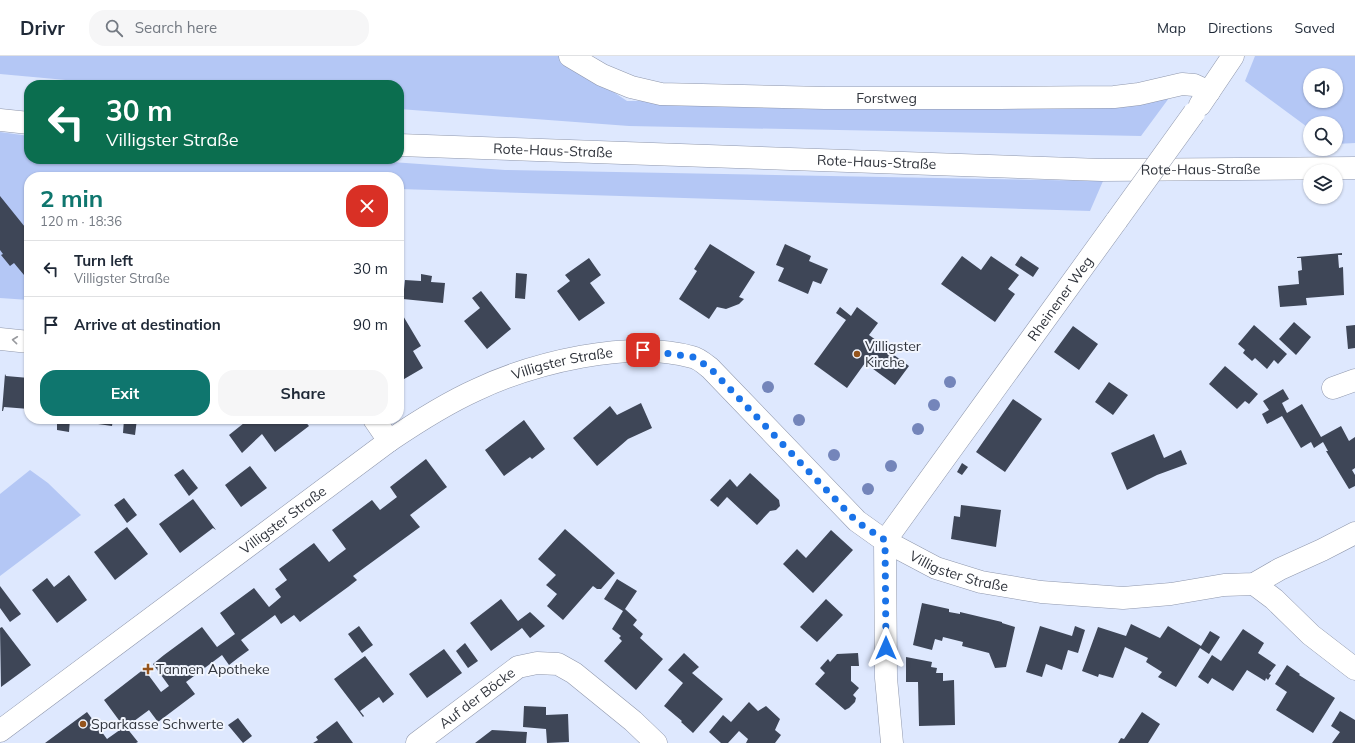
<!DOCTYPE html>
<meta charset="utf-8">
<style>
body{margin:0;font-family:Mulish,sans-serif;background:#f6f6f7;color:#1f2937;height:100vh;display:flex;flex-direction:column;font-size:15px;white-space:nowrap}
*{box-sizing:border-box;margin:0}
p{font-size:13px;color:#747a83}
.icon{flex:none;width:22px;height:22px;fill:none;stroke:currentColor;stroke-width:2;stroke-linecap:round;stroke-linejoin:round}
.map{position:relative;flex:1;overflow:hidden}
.side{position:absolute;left:24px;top:116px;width:380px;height:252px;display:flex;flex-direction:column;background:#fff;border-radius:16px;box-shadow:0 1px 3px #0004}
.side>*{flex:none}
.top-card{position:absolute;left:24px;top:24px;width:380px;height:84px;border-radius:16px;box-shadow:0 1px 3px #0004;background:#0b6e4f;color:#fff;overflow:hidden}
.tools{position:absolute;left:1303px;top:12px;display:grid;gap:8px}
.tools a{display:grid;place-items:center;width:40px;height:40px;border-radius:50%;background:#fff;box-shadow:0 1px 3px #0004;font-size:20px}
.pin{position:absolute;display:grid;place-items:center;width:34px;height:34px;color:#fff;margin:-17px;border-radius:8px;box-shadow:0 2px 6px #0006}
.me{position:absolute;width:44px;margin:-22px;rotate:0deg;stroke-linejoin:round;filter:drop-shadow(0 0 3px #0008)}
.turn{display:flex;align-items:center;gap:14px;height:84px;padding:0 16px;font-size:18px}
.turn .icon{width:52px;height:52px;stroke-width:2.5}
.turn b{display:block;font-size:28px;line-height:34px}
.round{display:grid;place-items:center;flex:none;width:42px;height:42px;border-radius:16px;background:#f6f6f7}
.summary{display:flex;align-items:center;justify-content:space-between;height:68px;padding:0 16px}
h1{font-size:24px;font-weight:700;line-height:30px;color:#0f766e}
.primary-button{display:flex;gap:8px;margin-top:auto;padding:8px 16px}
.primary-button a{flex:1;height:46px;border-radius:16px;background:#0f766e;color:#fff;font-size:16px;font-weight:700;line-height:46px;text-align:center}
.primary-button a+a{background:#f6f6f7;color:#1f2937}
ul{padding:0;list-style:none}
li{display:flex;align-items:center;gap:12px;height:56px;padding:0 16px;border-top:1px solid #e0e1e3}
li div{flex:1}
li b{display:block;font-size:15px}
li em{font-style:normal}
header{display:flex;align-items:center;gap:24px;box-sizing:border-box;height:56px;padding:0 20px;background:#fff;border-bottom:1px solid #e0e1e3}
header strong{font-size:19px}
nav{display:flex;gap:22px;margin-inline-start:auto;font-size:14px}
.search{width:280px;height:36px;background:#f6f6f7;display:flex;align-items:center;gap:10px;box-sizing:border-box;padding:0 14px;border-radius:16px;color:#747a83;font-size:15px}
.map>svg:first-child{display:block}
</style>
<header>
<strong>Drivr</strong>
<div class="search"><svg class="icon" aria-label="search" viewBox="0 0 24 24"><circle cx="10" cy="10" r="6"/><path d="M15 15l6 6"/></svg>Search here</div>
<nav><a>Map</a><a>Directions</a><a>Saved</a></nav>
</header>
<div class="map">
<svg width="1355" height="687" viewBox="0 0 1355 687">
<rect width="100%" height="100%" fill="#dee8fe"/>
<path fill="#b4c7f5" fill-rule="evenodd" d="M0 0H560L627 45 1169 42 1141 80 629 70 399 53V29H121L0 18Z
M1255 0H1355V87L1336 88V67H1310V73L1245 25ZM1310 19H1336V45H1310Z
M0 76 29 80V103H349L505 114 1103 125 1090 155 399 133V121H29V244L0 242Z
M30 414 48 427 81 459 0 520V438Z"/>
<path fill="#3e4657" d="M0 140 29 176V221L26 217 24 219 14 207 10 210 1 199 3 198 0 194Z
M710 188 755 216 739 241 744 243 739 248 726 253 717 251 709 263 679 243 697 215 694 213Z
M785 188 811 200 809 205 828 213 821 228 813 225 808 238 778 225 784 212 776 209Z
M1342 197V199H1338L1339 212 1343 211 1344 239 1306 242 1307 249 1280 251 1278 230 1299 228 1298 215 1302 214 1301 202H1297V201Z
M962 200 981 214 991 200 1019 219 1008 233 1015 238 995 266 941 228Z
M1021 200 1039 212 1033 221 1015 209Z
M589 202 601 219 590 227 605 247 579 265 557 235 570 225 565 219Z
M516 217 527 218 525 243 515 242Z
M421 218 432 220 431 226 445 227 443 247 403 243 405 224 421 225Z
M481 235 511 273 487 293 464 265 480 252 472 242Z
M840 251 851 260 857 251 878 267 869 279 880 287 879 288 909 310 895 329 865 307 847 332 814 308 846 264 836 257Z
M399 253 421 290 413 295 423 312 399 326Z
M1294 266 1311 281 1296 299 1279 283Z
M1254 269 1287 298 1278 308 1274 304 1267 313 1255 302 1252 305 1243 297 1245 294 1238 288Z
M1355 269V292L1348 293 1346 270Z
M1073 270 1098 288 1079 314 1054 296Z
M1225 310 1258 338 1249 348 1245 345 1237 353 1209 328Z
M5 318 6 320 29 322V353L4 351 3 355H2Z
M1109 326 1128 339 1113 359 1095 346Z
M1283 333 1289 343 1282 347 1287 357 1302 348 1321 381 1341 370 1349 385 1355 381V412L1352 414 1355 419V430L1349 433 1326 395H1328L1323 386 1314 392 1311 386 1301 392 1282 360 1267 368 1262 358 1269 354 1263 345Z
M1013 343 1042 363 1005 416 976 396Z
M641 347 652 372 628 383 597 410 573 382 610 350 617 359Z
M46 363H70L69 376 57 374V367L46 366Z
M98 363H113L112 370 98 368Z
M124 363H137L135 379 123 377Z
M147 363H168V367L147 364Z
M249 363H251L255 368 262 363H303L309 370 275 396 262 378 242 397 229 379Z
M524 364 545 393 532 403 530 401 504 420 485 394Z
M1154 378 1164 402 1181 394 1187 408 1157 419 1127 434 1111 397Z
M426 403 447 431 410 459 420 471 353 520 357 524 348 531 300 566 294 559 281 568 275 559 241 584 249 594 238 602 229 609 222 599 186 626 195 638 158 666 149 654 126 671 138 686 136 687H45L87 656 107 683 124 671 104 644 144 613 161 636 169 630 153 608 164 599 202 571 217 591 235 578 220 557 254 532 269 551 281 541 275 533 287 524 279 513 314 487 329 506 338 499 346 493 332 474 372 444 380 454 397 441 390 431Z
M962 407 968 411 962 419 957 416Z
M250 410 267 432 241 451 225 429Z
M183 413 198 432 189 440 174 419Z
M750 417 779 444 780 450 776 454 770 455 757 469 727 441 718 451 710 444 730 423 737 431Z
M124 442 137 459 127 467 114 449Z
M193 443 216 474 213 472 180 497 159 468Z
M961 449 1001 454 996 491 951 483 954 460 960 461Z
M127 471 148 498 115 524 94 496Z
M565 473 615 517 601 533H597L593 530 563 564 547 550 557 538 546 529 556 519 538 503Z
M831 474 853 494 813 537 783 508 797 493 806 502Z
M69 519 87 544 57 567 32 534 47 522 54 531Z
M617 523 637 535 625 553 637 564 633 569 643 578 640 582 663 603 636 634 604 605 622 585 619 582 621 580 612 573 623 555 604 543Z
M0 530 21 558 10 566 0 552Z
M501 543 518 565 530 556 545 570 530 582 522 572 491 595 470 567Z
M826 543 843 559 817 586 800 571Z
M922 547 949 553V556L960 558V556L1002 566V567L1015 571 1006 611 995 612 989 597 962 590 963 586 943 581 942 585 935 583 932 594 913 589Z
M1131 568 1160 582 1168 570 1201 590 1210 575 1220 581 1209 598 1200 592 1176 631 1158 621 1162 616 1146 606 1148 602 1125 591 1113 622 1099 618 1098 621 1082 615 1098 571 1126 580Z
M359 570 373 589 362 597 348 578Z
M1040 570 1072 580 1075 570 1085 574 1078 597 1068 594 1062 614 1046 608 1042 621 1026 616Z
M2 571 31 609 1 631 0 572Z
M1243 573 1264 587 1258 597 1276 609 1269 618 1271 619 1268 624 1266 622 1265 625 1247 614 1233 635 1212 622 1208 628 1198 621 1212 599 1221 605Z
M465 587 478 605 468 612 456 595Z
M444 593 462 617 427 642 409 618Z
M684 597 699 611 692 617 723 643 693 677 681 666 682 665 664 650 683 627 668 614Z
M858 597 859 610H851V625L859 632 853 639 856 642 855 646 849 652 845 654 815 628 825 617 820 612 828 603 830 606 837 598Z
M365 600 394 638 383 647 379 641 360 655 364 660 363 661 334 623Z
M906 601 932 606 931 611 937 612 936 617H943V625L954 624 955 669 919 670 918 626H906Z
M1287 609 1300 618 1299 619 1335 642 1313 677 1276 654 1287 636 1275 628Z
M749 646 758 655 766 650 780 663 775 674 781 679 775 687H746L748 683 739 675 728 687H721L709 676 723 659 731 666Z
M524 650 546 651V659L568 658 569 686 547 687 546 673 523 671Z
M1340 655 1355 664V687H1332L1340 676 1331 670Z
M1142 656 1160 668 1148 687H1118L1121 682 1124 683Z
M238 662 252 680 243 687 228 669Z
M337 665 353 687H313L318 684 316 681Z
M492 674 527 676 526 687H475Z"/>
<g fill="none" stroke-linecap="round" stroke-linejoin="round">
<g stroke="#8f97ac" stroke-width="23">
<g id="minor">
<path id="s1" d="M570 0 602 19 631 31 661 38 825 42H1000L1114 41 1139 38 1182 28 1194 29 1209 36"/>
<path d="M1200 49 1233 0"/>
<path d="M0 283 29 286"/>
<path d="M1333 332 1355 324"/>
<path d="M374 363 389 385"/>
<path id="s2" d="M885 485 1117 164"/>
<path d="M885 485 886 622 892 687"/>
<path d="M1254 528 1274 543 1311 579 1355 613"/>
<path id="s3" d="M0 675 389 385C417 366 445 348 476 334 533 307 629 283 692 301 698 302 705 308 710 312L857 465 885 485 936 512 981 526 1041 536 1123 542 1171 538 1224 529 1254 528 1280 513 1322 494 1355 477"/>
<path id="s4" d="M417 687 518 611 537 607 558 608 574 617 633 665 656 687"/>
</g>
</g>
<g stroke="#8f97ac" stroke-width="23">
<g id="major">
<path d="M0 64 29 67"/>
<path id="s5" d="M399 89 1102 114 1355 112"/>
</g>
</g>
<use href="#minor" stroke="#fff" stroke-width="22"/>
<use href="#major" stroke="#fff" stroke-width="22"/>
<g stroke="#8f97ac" stroke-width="23" stroke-linecap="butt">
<path id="minor-bridge" d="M1117 164 1194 57"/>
</g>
<use href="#minor-bridge" stroke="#fff" stroke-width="22"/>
</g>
<g fill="#7485ba">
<circle cx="950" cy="326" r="6"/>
<circle cx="768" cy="331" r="6"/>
<circle cx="934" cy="349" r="6"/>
<circle cx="799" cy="364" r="6"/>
<circle cx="918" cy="373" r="6"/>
<circle cx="834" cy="399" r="6"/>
<circle cx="891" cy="410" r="6"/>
<circle cx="868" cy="433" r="6"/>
</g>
<defs><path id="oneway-chevron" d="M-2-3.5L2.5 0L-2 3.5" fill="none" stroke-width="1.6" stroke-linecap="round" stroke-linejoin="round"/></defs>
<use stroke="#989a9e" href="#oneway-chevron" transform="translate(15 284) rotate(-174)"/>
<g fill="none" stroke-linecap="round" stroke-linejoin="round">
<path stroke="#1a73e8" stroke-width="7" stroke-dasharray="0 12.6" d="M643 294 693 301 710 312 857 466 885 484 886 592"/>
</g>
<g fill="#94541d" stroke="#f1f5fe" stroke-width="1.5">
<circle cx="857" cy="298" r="4"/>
<path d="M146 607h4v4h4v4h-4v4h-4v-4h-4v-4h4z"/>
<circle cx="83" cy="668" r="4"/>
</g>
<g text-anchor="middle" stroke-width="4" stroke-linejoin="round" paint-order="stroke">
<g font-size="14" fill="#31353d" stroke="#f1f5fe">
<text dy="5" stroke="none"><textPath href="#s1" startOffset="325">Forstweg</textPath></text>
<text dy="5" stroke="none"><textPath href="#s5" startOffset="154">Rote-Haus-Straße</textPath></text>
<text dy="5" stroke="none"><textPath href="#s5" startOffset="478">Rote-Haus-Straße</textPath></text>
<text dy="5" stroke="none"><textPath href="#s5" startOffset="802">Rote-Haus-Straße</textPath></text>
<text dy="5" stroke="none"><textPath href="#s2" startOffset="299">Rheinener Weg</textPath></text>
<text dy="5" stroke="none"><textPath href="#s3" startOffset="677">Villigster Straße</textPath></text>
<text dy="5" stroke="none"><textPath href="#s3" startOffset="353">Villigster Straße</textPath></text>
<text dy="5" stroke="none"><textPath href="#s3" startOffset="1157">Villigster Straße</textPath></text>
<text dy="5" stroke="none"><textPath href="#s4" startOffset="75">Auf der Böcke</textPath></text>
</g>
<g font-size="14" fill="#31353d" stroke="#f1f5fe" text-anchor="start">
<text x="865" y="295">Villigster<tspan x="865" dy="16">Kirche</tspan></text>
<text x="156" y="618">Tannen Apotheke</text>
<text x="91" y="673">Sparkasse Schwerte</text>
</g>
</g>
</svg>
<div class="tools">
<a><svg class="icon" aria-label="sound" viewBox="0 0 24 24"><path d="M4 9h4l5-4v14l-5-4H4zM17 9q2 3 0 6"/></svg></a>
<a><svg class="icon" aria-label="search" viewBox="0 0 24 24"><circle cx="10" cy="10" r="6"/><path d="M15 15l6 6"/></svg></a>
<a><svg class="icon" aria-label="layers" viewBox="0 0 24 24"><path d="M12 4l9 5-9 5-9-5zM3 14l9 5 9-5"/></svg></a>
</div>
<div class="pin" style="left:643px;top:294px;background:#d93025"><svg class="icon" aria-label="arrive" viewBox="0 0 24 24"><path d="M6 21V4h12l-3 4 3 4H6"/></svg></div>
<svg class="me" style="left:886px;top:592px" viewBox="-20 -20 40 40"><path d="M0-17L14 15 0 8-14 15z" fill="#1a73e8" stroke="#fff" stroke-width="4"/></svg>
<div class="top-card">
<div class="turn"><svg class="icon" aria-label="left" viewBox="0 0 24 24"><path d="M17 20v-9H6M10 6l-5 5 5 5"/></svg><div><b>30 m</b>Villigster Straße</div></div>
</div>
<section class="side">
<div class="summary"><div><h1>2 min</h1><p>120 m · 18:36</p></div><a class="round" style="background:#d93025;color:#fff"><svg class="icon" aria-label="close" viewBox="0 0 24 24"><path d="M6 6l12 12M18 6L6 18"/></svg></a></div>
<ul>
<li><svg class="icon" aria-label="left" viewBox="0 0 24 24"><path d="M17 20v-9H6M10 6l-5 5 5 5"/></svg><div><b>Turn left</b><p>Villigster Straße</p></div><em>30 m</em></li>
<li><svg class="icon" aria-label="arrive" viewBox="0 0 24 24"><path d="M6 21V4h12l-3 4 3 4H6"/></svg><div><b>Arrive at destination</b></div><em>90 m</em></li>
</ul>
<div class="primary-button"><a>Exit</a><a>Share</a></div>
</section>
</div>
